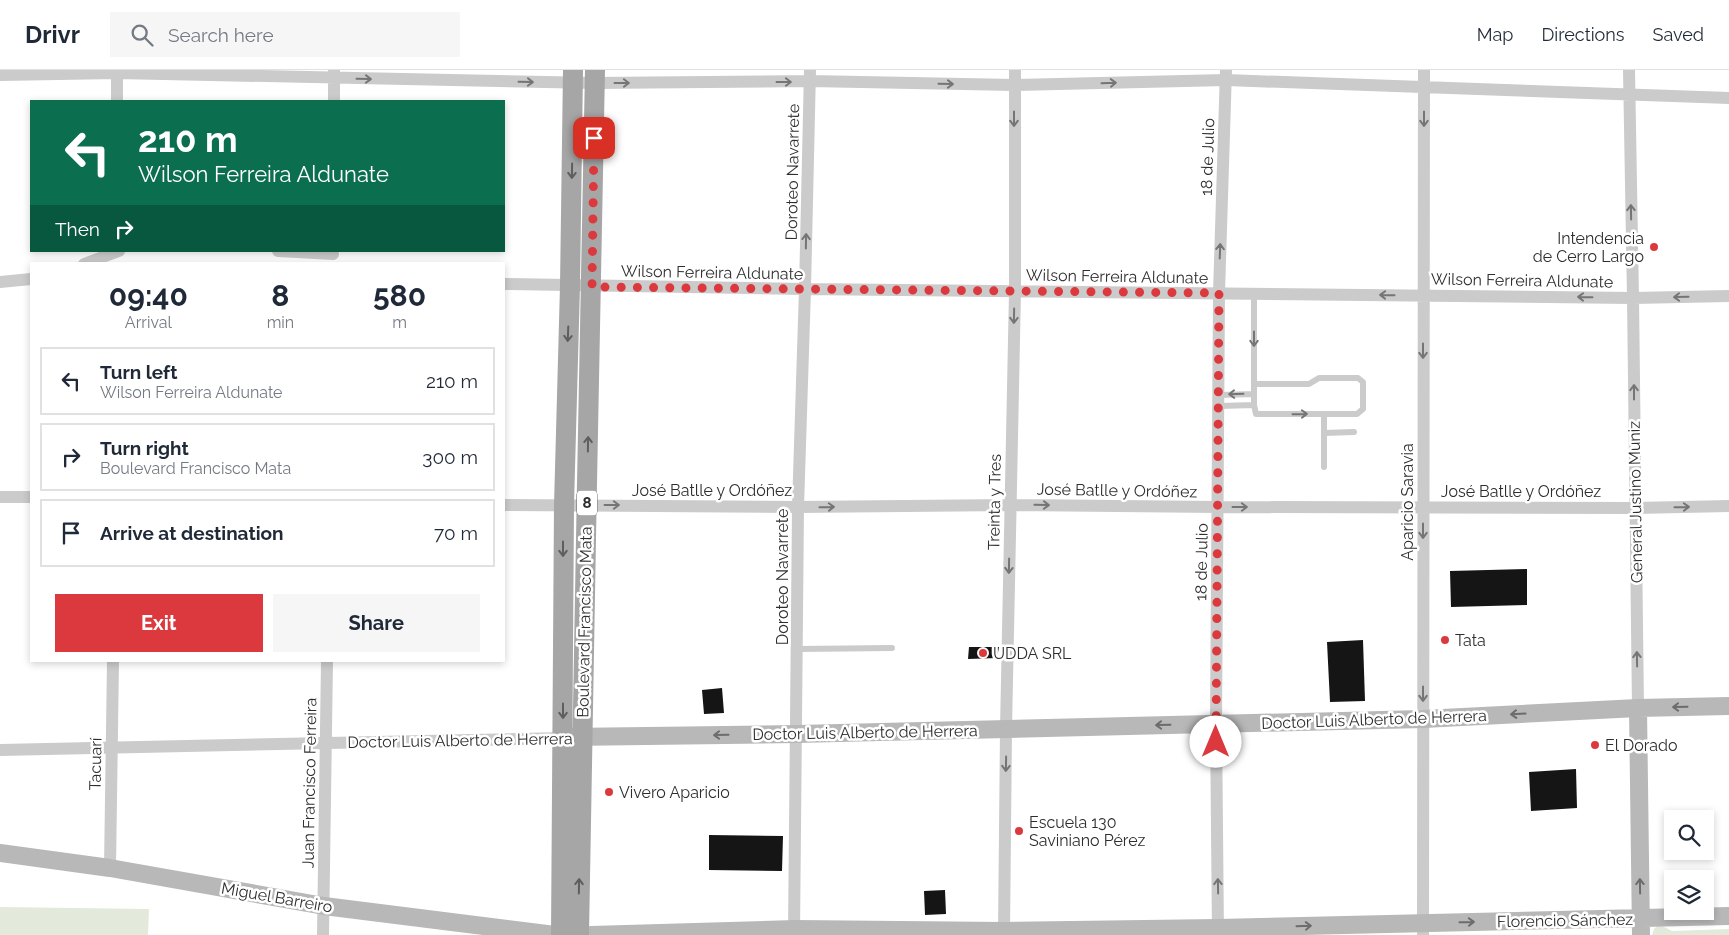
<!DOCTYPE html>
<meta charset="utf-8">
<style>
body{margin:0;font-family:Raleway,sans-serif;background:#f6f6f7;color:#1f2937;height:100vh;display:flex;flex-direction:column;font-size:19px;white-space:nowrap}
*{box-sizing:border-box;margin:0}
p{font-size:16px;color:#747a83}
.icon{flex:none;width:28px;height:28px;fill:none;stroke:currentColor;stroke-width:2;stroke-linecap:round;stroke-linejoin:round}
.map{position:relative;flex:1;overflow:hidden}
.drawer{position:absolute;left:30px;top:192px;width:475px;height:400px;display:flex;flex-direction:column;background:#fff;border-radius:0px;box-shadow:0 2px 8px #0003}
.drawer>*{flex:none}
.top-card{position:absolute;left:30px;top:30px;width:475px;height:152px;border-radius:0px;box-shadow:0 2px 8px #0003;background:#0b6e4f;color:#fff;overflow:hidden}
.buttons{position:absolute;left:1664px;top:740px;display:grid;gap:10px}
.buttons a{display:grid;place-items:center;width:50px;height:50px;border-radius:0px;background:#fff;box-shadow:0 2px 8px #0003;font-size:25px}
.pin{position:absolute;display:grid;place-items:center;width:42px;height:42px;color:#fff;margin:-21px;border-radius:10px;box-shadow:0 2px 8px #0006}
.me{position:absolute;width:55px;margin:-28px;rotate:0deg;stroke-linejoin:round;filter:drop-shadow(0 0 4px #0008)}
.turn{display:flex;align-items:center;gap:18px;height:105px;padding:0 25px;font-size:22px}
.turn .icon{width:65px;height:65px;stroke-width:2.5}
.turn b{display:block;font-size:35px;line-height:42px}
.then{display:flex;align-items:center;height:48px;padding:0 25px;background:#0003;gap:10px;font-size:19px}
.eta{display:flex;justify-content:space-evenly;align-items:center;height:85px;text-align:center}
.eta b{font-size:30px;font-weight:700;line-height:35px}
.action{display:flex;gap:10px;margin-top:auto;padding:10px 25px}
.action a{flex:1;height:58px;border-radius:0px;background:#db393d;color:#fff;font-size:20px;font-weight:700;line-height:58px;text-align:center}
.action a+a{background:#f6f6f7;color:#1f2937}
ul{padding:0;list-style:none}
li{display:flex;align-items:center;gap:15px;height:68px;margin:0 10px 8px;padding:0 15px;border:2px solid #e0e1e3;border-radius:0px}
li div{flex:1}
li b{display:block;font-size:19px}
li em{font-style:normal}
header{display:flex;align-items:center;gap:30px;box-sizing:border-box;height:70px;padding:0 25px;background:#fff;border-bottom:1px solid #e0e1e3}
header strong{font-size:24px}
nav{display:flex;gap:28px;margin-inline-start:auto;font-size:18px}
.search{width:350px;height:45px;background:#f6f6f7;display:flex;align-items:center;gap:12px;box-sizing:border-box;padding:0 18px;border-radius:0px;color:#747a83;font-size:19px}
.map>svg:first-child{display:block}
</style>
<header>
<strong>Drivr</strong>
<div class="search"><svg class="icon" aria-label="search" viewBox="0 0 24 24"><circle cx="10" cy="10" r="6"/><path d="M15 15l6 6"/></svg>Search here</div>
<nav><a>Map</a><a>Directions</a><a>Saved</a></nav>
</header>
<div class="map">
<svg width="1729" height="865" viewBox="0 0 1729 865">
<rect width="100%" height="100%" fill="#fff"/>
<path fill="#e3eadc" d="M0 837 149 839 148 865H0Z
M1657 856H1662L1672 861 1729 859V865H1652L1654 859Z"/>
<path fill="#151515" d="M1527 499V535L1451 537 1450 501Z
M1363 570 1365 631 1330 632 1327 572Z
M969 577H999L997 588 968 589Z
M722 618 724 643 704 644 702 620Z
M1576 699 1577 738 1531 741 1529 702Z
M709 765 783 766 782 801 709 800Z
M945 820 946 844 925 845 924 821Z"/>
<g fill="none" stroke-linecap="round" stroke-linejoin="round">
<path stroke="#cbcbcb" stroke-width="6" d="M1254 314H1309L1319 308H1358L1363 312V339L1357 344H1256L1254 335V223
M1219 325 1254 324
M1219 336 1254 335
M1324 344V397
M1324 363 1354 362
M797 579 892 578"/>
<path stroke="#cbcbcb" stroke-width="12" d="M117 0V31
M1629 0 1633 228 1638 638
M0 5 117 3 595 13 810 11 1014 15 1226 10 1729 28
M334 31V1
M278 181 333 184
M84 194 119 181
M0 212 31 209
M504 214 805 219 1633 228 1729 226
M0 427H31
M504 435 798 437 1011 435 1218 437 1635 438 1729 436
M0 680 563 668
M110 798 113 591
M323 865 327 591
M794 865 798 437 805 219 810 0
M1004 865 1006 659 1015 221V0
M1218 865 1216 653 1219 223 1226 0
M1423 865 1424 0"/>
<path stroke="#b8b8b8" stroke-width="18" d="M1638 638 1641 865
M568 667 797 664 1423 649 1638 638 1729 636
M0 783 110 798 324 836 555 865
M591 865 795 859 1004 861 1218 858 1729 846"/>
<path stroke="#a6a6a6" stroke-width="20" d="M561 865 564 435 570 216 573 0
M579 865C582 577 591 288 595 0"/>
</g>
<defs><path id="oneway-shaft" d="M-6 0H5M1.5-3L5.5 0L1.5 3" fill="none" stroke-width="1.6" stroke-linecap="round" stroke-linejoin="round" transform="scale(1.25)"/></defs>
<g stroke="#757575">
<use href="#oneway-shaft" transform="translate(364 9) rotate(1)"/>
<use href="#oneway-shaft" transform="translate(526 12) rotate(1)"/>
<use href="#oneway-shaft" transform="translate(784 12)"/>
<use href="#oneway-shaft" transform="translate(622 13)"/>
<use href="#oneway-shaft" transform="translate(1109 13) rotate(-2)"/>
<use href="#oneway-shaft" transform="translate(946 14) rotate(1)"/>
<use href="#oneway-shaft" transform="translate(1014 49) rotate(90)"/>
<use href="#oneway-shaft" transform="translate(1424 49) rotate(90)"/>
<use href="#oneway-shaft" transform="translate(1631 142) rotate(-91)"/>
<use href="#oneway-shaft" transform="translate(806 171) rotate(-89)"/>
<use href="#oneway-shaft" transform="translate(1220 181) rotate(-88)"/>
<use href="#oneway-shaft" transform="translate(1387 225) rotate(-179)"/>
<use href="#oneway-shaft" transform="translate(1585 227) rotate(-179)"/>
<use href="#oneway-shaft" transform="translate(1681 227) rotate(179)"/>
<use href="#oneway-shaft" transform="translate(1014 246) rotate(91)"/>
<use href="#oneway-shaft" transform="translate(1254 269) rotate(90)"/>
<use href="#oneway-shaft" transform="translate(1423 281) rotate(90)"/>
<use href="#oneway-shaft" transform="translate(1634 322) rotate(-90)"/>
<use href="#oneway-shaft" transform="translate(1236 324) rotate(178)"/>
<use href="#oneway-shaft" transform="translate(1300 344) rotate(-1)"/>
<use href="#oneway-shaft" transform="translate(612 435)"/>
<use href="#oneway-shaft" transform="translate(1042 435) rotate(1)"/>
<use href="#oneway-shaft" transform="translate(827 437) rotate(-1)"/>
<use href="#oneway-shaft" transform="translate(1240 437)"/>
<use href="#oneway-shaft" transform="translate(1682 437) rotate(-1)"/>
<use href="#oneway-shaft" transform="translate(1423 461) rotate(90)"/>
<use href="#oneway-shaft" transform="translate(1009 496) rotate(91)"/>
<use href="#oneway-shaft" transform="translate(1637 589) rotate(-91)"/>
<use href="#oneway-shaft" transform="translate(1423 624) rotate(90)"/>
<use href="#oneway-shaft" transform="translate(1006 694) rotate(91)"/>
<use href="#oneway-shaft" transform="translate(1218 816) rotate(-91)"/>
</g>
<g stroke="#5e5e5e">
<use href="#oneway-shaft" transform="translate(572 101) rotate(91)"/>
<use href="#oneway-shaft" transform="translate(568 264) rotate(92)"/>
<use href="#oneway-shaft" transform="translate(588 374) rotate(-89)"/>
<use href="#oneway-shaft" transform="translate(563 479) rotate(90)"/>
<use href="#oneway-shaft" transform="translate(563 641) rotate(90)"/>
<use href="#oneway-shaft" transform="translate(579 816) rotate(-89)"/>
</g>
<g stroke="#6c6c6c">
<use href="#oneway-shaft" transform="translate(1680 637) rotate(179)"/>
<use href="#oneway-shaft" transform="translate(1518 644) rotate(177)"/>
<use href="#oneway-shaft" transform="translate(1163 655) rotate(179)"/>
<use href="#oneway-shaft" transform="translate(721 665) rotate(179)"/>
<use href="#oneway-shaft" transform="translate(1640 816) rotate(-91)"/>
<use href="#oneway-shaft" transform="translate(1467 852) rotate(-1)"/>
<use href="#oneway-shaft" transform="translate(1304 856) rotate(-2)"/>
</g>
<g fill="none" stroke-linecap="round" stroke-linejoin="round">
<path stroke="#db393d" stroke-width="9" stroke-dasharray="0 16.2" d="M594 68 592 217 1219 223 1216 672"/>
</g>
<g fill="#db393d" stroke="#fff" stroke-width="2">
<circle cx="1654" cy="177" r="5"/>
<circle cx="1445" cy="570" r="5"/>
<circle cx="983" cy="583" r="5"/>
<circle cx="1595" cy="675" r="5"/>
<circle cx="609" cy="722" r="5"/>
<circle cx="1019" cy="761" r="5"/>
</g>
<g text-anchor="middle" stroke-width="5" stroke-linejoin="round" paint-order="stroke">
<rect fill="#fff" stroke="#6d6d6d" stroke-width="1" x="577" y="420.5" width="20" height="25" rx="4"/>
<g font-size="15" font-weight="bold" fill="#2e2e2e">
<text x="587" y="438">8</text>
</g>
<g font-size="16" fill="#2e2e2e" stroke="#fff">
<text transform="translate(1207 87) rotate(-88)" y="6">18 de Julio</text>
<text transform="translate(792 102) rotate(-89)" y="6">Doroteo Navarrete</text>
<text transform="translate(712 202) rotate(1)" y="6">Wilson Ferreira Aldunate</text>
<text transform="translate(1117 206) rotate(1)" y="6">Wilson Ferreira Aldunate</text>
<text transform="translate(1522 210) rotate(1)" y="6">Wilson Ferreira Aldunate</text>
<text x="712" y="426">José Batlle y Ordóñez</text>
<text transform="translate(1117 420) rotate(1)" y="6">José Batlle y Ordóñez</text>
<text x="1521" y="427">José Batlle y Ordóñez</text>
<text transform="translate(994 432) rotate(-89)" y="6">Treinta y Tres</text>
<text transform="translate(1407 432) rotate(-90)" y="6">Aparicio Saravia</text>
<text transform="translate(1635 432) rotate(-91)" y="6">General Justino Muniz</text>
<text transform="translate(1201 492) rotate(-89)" y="6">18 de Julio</text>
<text transform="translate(782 507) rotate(-90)" y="6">Doroteo Navarrete</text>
<text transform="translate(584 552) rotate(-89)" y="6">Boulevard Francisco Mata</text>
<text transform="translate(1374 649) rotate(-2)" y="6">Doctor Luis Alberto de Herrera</text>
<text transform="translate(865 662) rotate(-1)" y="6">Doctor Luis Alberto de Herrera</text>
<text transform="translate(460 670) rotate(-1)" y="6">Doctor Luis Alberto de Herrera</text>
<text transform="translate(95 694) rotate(-89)" y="6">Tacuarí</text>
<text transform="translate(309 713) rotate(-89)" y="6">Juan Francisco Ferreira</text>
<text transform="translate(277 827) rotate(10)" y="6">Miguel Barreiro</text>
<text transform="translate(1565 850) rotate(-1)" y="6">Florencio Sánchez</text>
</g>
<g font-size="16" fill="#2e2e2e" stroke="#fff" text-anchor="start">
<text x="1644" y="174" text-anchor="end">Intendencia<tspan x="1644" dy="18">de Cerro Largo</tspan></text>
<text x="1455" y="576">Tata</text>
<text x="993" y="589">UDDA SRL</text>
<text x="1605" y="681">El Dorado</text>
<text x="619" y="728">Vivero Aparicio</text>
<text x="1029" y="758">Escuela 130<tspan x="1029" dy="18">Saviniano Pérez</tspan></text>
</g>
</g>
</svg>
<div class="buttons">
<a><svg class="icon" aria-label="search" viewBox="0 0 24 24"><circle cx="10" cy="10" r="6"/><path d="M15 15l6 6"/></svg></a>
<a><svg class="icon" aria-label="layers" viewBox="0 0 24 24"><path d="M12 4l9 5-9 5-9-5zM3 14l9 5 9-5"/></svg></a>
</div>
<div class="pin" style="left:594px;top:68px;background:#d93025"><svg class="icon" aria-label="arrive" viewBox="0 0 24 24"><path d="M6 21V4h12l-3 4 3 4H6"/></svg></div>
<svg class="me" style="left:1216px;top:672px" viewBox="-20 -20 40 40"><circle r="19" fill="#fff"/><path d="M0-13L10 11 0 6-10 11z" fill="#db393d"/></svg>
<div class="top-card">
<div class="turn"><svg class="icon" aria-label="left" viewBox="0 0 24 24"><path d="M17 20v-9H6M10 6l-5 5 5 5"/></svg><div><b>210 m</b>Wilson Ferreira Aldunate</div></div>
<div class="then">Then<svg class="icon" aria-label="right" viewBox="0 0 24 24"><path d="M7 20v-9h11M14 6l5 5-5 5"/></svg></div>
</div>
<section class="drawer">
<div class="eta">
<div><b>09:40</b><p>Arrival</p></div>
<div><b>8</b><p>min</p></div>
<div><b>580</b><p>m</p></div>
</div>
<ul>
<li><svg class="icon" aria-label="left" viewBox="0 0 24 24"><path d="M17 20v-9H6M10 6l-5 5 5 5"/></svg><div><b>Turn left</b><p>Wilson Ferreira Aldunate</p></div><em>210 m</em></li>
<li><svg class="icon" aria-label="right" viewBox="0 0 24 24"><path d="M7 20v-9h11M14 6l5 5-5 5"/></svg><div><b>Turn right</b><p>Boulevard Francisco Mata</p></div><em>300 m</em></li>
<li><svg class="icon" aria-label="arrive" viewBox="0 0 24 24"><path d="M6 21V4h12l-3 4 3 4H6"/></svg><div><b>Arrive at destination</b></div><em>70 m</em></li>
</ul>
<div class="action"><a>Exit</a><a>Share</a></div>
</section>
</div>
